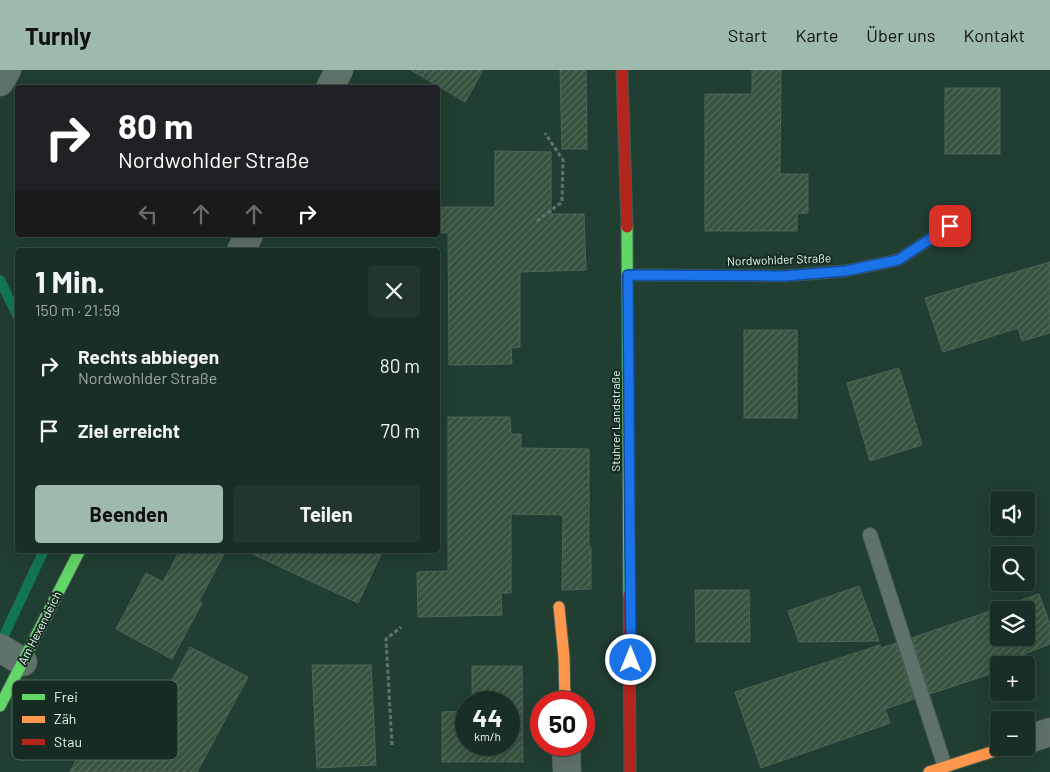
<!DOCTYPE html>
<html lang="de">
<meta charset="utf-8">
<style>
body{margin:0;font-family:Barlow,sans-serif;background:#22362e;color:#f1f3f6;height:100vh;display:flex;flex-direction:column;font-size:19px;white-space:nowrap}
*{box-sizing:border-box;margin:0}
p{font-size:16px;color:#9fa8a7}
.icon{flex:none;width:28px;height:28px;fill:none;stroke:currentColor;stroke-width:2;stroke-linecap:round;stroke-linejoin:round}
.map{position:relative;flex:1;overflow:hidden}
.sheet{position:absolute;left:15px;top:178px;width:425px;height:305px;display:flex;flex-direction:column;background:#192e26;border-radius:5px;box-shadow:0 5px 20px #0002,0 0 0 1px #374a43}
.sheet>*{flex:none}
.guide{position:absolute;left:15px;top:15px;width:425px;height:152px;border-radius:5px;box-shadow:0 5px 20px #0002,0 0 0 1px #374a43;background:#202124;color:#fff;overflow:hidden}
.fabs{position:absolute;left:990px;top:421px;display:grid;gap:10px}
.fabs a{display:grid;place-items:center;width:45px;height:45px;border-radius:5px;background:#192e26;box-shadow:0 5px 20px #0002,0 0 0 1px #374a43;font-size:25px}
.speed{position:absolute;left:455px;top:621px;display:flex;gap:10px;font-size:25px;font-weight:700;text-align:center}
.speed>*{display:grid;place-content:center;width:65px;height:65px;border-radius:50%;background:#192e26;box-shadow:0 5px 20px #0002,0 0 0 1px #374a43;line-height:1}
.speed small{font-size:12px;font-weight:400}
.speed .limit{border:8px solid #d22;background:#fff;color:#111}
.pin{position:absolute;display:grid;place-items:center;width:42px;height:42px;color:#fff;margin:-21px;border-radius:10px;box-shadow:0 2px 8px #0006}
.me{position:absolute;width:55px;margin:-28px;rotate:0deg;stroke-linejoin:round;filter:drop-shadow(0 0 4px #0008)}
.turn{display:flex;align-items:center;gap:18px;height:105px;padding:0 20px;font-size:22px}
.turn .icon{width:65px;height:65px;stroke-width:2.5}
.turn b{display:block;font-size:35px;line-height:42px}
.lanes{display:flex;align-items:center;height:48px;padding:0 20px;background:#0003;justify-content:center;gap:25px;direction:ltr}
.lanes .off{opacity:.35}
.round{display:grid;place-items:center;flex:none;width:52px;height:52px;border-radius:5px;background:#22362e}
.overview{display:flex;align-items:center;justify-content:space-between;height:85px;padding:0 20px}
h1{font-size:30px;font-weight:700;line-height:38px}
.button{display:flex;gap:10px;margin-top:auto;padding:10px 20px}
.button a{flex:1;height:58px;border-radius:5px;background:#9ebaac;color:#111;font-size:20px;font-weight:700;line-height:58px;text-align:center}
.button a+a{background:#22362e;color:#f1f3f6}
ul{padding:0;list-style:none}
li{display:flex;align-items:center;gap:15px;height:65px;padding:0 20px}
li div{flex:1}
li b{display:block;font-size:19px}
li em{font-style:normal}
header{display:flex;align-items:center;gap:30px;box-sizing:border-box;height:70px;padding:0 25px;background:#9ebaac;color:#111}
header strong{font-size:24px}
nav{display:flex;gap:28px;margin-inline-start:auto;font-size:18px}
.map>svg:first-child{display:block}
</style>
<header>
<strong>Turnly</strong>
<nav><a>Start</a><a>Karte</a><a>Über uns</a><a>Kontakt</a></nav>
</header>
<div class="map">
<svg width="1050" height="702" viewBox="0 0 1050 702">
<defs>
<pattern id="building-hatch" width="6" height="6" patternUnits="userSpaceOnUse" patternTransform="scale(1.25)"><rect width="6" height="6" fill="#37533f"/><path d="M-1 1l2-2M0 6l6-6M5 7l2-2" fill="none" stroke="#546d5b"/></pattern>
</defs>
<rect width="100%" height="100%" fill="#213e32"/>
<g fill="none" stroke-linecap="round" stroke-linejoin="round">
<path stroke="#137653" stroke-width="10" d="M0 210 18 247
M0 574 44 480"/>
</g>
<path fill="url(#building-hatch)" stroke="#506458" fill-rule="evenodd" d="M411 0H483L465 32Z
M560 0H586L587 79H562Z
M752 0H781L780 104H808V143L797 144V161H705V24H752Z
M945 18H1000V84H945Z
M495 81 551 82V144H584L586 200 520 202V277L511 278 512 294 449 295 448 163H441V137H495Z
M1050 192V263L1022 271 1018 258 943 282 925 228Z
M744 260H797V348H744Z
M899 298 922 375 870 391 847 313Z
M448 347H510L511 364H521V378L589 379V477H591V519L562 520 563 445 511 444V523H501L502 545 418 547 417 502 448 501Z
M180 480H226L199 531 202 533 172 589 116 559 146 503 163 512Z
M244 480H383L358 533Z
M859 516 879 571 799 572 788 541Z
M695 520H749L750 572H696Z
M1039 524 1050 554V574L999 594V601L930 624 912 568ZM999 540H1026V568H999Z
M896 573 914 629 885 639 890 653 761 698 735 622 880 575 881 578Z
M190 577 248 607 197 702H70L98 649 70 635 83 611 152 647Z
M312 595H371L376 695 317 698Z
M472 596H522L523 692H442V642L466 641V675H509V632H472Z"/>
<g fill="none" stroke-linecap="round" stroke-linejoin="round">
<g stroke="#455b51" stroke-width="16">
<path id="lane" d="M870 465 945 697"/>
</g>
<g stroke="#455b51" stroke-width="29">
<path id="street" d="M0 12 7 0
M330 18 339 0
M241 180 249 165
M0 578 23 592
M1026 670 1050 662
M566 675 567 702"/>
</g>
<g stroke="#455b51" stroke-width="13">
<path id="fast" d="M627 157 629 525
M0 636 80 480"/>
</g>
<g stroke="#455b51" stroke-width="13">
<path id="slow" d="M628 205 784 206 845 201 898 190 950 156
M559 537 564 587 565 632
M929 702 1004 678"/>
</g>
<g stroke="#455b51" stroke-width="13">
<path id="jam" d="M622 0 627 157
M629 525 630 702"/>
</g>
<path stroke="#61746c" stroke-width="3" stroke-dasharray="4 2.5" stroke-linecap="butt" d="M537 151 562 132 563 90 545 63
M392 675 386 569 401 557"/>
<use href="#lane" stroke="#5f7269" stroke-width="14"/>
<use href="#street" stroke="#5f7269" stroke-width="28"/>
<use href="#fast" stroke="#63d668" stroke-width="11"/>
<use href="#slow" stroke="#ff974d" stroke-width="11"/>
<use href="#jam" stroke="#b3261e" stroke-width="11"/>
</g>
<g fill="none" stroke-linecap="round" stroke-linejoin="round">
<g stroke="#114b97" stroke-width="12">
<path id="route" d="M631 590 628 205 784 206 845 201 898 190 950 156"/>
</g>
<use href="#route" stroke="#1a73e8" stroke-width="9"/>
</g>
<g text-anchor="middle" stroke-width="4" stroke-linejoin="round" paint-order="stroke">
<g font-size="12" fill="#e2fcee" stroke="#162b21">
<text transform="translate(779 190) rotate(-2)" y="4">Nordwohlder Straße</text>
<text transform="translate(616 351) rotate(-90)" y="4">Stuhrer Landstraße</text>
<text transform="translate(40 558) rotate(-63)" y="4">Am Hexendeich</text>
</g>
</g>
<rect x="12" y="610" width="166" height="80" rx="8" fill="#162b21" stroke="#536a5e" stroke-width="1"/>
<rect x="22" y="624" width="23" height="6" fill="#63d668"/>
<rect x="22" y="646" width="23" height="7" fill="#ff974d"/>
<rect x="22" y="669" width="23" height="6" fill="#b3261e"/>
<g font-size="14" fill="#e2fcee">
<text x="54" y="632">Frei</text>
<text x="54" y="654">Zäh</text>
<text x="54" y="677">Stau</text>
</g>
</svg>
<div class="fabs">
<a><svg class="icon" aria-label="sound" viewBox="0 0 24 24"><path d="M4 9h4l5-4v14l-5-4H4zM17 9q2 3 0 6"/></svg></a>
<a><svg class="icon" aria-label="search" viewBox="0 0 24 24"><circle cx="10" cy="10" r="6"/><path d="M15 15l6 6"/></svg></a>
<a><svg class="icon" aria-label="layers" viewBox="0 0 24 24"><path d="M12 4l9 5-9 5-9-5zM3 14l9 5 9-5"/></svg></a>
<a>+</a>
<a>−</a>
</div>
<div class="speed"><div>44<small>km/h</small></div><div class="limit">50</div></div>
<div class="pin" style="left:950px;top:156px;background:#d93025"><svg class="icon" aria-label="arrive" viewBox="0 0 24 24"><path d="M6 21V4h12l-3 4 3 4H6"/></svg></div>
<svg class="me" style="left:631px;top:590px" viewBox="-20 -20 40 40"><circle r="17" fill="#1a73e8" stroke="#fff" stroke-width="3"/><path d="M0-11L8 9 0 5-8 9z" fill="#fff"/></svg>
<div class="guide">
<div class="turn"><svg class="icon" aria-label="right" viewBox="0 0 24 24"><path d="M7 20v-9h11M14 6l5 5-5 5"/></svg><div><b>80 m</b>Nordwohlder Straße</div></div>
<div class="lanes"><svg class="icon off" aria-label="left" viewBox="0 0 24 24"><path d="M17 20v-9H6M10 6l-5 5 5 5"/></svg><svg class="icon off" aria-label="ahead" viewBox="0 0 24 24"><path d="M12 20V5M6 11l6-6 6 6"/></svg><svg class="icon off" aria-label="ahead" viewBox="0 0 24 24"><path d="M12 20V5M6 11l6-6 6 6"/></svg><svg class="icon" aria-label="right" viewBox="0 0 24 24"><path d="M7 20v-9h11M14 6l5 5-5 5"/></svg></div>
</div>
<section class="sheet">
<div class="overview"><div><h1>1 Min.</h1><p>150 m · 21:59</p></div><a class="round"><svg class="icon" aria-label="close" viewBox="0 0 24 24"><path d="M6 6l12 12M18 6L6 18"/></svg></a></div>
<ul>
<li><svg class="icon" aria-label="right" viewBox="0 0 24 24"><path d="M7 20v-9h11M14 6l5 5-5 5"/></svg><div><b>Rechts abbiegen</b><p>Nordwohlder Straße</p></div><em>80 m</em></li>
<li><svg class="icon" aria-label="arrive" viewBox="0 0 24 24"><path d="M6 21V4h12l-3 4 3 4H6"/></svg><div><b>Ziel erreicht</b></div><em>70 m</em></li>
</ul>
<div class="button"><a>Beenden</a><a>Teilen</a></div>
</section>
</div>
